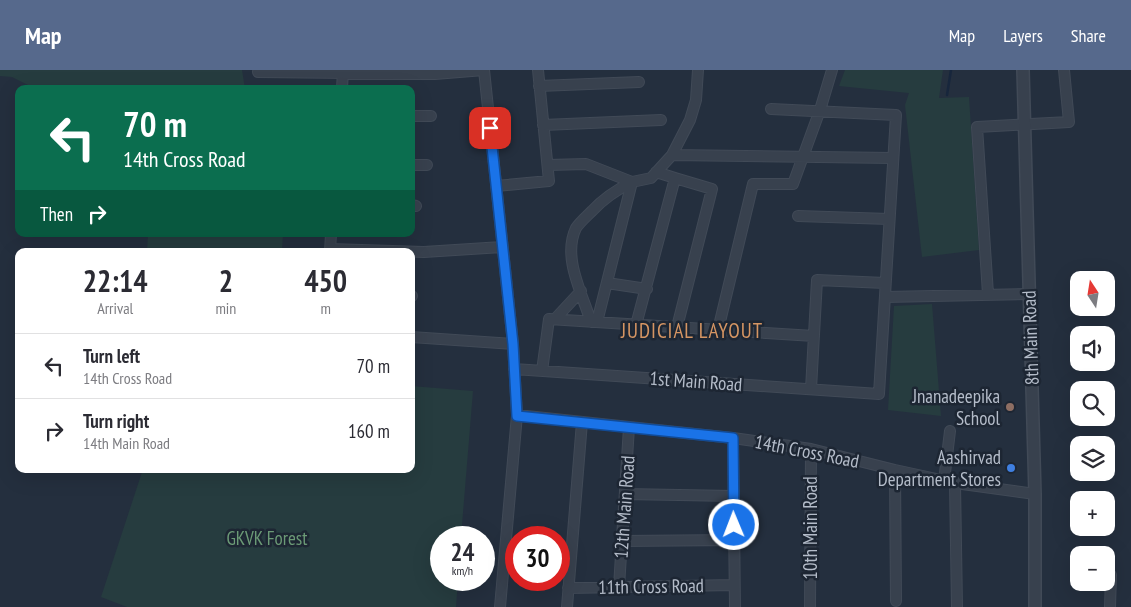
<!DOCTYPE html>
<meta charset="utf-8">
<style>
body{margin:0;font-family:"PT Sans Narrow",sans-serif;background:#f2f2f3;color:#2b2b33;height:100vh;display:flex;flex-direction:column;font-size:19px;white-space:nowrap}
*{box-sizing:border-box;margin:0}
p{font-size:16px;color:#7c7c81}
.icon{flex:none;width:28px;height:28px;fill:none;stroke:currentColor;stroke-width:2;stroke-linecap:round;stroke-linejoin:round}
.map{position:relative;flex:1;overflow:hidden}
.side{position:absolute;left:15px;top:178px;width:400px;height:225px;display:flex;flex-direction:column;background:#fff;border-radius:10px;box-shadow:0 5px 20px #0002}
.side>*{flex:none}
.guide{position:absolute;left:15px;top:15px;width:400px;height:152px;border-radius:10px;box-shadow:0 5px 20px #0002;background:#0b6e4f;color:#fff;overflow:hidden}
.needle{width:32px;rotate:348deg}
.fabs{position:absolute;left:1070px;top:201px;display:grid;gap:10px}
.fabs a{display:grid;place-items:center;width:45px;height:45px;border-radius:10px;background:#fff;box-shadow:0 5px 20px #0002;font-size:25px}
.speed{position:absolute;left:430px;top:456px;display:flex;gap:10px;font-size:25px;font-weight:700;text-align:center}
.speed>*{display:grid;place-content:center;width:65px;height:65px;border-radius:50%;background:#fff;box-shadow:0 5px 20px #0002;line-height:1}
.speed small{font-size:12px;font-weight:400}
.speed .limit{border:8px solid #d22;background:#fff;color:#111}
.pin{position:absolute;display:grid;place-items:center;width:42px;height:42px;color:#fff;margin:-21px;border-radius:10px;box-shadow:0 2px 8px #0006}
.me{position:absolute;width:55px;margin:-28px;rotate:359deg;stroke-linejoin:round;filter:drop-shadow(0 0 4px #0008)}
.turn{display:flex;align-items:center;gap:18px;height:105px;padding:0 25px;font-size:22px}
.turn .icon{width:65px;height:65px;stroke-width:2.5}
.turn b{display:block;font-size:35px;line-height:42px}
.then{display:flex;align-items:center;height:48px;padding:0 25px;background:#0003;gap:10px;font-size:19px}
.eta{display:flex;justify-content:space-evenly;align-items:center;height:85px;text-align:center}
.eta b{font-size:30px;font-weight:700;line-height:35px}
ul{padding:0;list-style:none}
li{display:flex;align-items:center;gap:15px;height:65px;padding:0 25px;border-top:1px solid #e1e1e2}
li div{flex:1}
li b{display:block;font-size:19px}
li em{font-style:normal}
header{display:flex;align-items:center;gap:30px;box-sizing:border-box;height:70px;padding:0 25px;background:#56698c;color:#fff}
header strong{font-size:24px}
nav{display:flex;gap:28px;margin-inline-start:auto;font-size:18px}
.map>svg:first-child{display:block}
</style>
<header>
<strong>Map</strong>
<nav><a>Map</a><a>Layers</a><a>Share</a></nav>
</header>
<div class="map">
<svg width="1131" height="537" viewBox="0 0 1131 537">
<rect width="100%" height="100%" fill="#242f3e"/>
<path fill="#263c3f" d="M0 0H242L245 19H89L32 17 12 7 0 6Z
M845 0H943L939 28 969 27 979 180 922 187 905 35 909 23 839 16Z
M148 164H283L282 181H147Z
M932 234 941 346 888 340 894 236Z
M411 316 473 321 461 467 441 468V510H458L456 537H127L101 527 143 399H411Z"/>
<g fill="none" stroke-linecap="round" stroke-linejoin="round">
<path stroke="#17263c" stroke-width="2.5" d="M947 25 951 0"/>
<g stroke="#414a57" stroke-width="12">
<path id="minor" d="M258 2 435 4 484 0 513 274 517 345 500 537
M539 16 639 12
M342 19 343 0
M411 46H431
M543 55 661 50
M672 85 893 88
M411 95H427
M548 95 586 94 632 112
M675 108 712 119 677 257
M496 116 549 111 538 0
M411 135 416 136
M798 146 889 149
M330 179 424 182 502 177
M330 181 331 164
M607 213 647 219
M988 224 977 57 1069 52 1064 0
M411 226H412
M885 227 1029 224
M555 249 581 221
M591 252C582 223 562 187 576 158 580 152 587 146 592 141 604 128 616 120 632 112
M597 252 632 112 651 108 672 85 690 50 696 30 698 0
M636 255 675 108 656 102
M718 260 753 114H793L820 40 832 0
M411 267 513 274
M514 299 879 324 896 45 771 39
M542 301 549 249 814 266
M811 319 817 210 885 213
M517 345 733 368 811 379 895 400 955 413 1035 424
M733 368 735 537
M895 400 896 531
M944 411 950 361
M955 413 957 537
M625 424 733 426
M622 471 734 470
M619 517 629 357
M568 518 734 515
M567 537 582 352
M810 537 811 379
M1110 537 1111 505"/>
</g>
<g stroke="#414a57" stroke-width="14">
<path id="tertiary" d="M1023 0 1035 424V537"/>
</g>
<use href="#minor" stroke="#38414e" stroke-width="10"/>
<use href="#tertiary" stroke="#38414e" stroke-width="11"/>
</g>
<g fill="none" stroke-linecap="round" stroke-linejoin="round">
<g stroke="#114b97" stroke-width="12">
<path id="route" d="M490 58 513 274 517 346 733 368 734 455"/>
</g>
<use href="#route" stroke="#1a73e8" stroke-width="9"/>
</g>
<circle fill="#8d6e63" stroke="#1d2633" stroke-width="2" cx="1010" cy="337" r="5"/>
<circle fill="#3f7fe0" stroke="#1d2633" stroke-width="2" cx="1011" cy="398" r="5"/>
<g text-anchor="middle" stroke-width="5" stroke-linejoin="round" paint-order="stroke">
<g font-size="19" fill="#b4bcc9" stroke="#1d2633">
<text transform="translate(1030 268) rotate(-92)" y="7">8th Main Road</text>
<text transform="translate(696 311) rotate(4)" y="7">1st Main Road</text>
<text transform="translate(807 381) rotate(11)" y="7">14th Cross Road</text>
<text transform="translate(624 437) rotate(-86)" y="7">12th Main Road</text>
<text transform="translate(810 458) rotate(-90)" y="7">10th Main Road</text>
<text transform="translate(651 516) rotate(-1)" y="7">11th Cross Road</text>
</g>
<g font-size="19" fill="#b4bcc9" stroke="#1d2633" text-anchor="end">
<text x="1000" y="333">Jnanadeepika<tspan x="1000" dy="22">School</tspan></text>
<text x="1001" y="394">Aashirvad<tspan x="1001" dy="22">Department Stores</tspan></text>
</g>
<g font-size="19" fill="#6b9a76" stroke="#1d2633">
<text x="267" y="475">GKVK Forest</text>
</g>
<g font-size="21" letter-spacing="1" fill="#d59563" stroke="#1d2633">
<text x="692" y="268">JUDICIAL LAYOUT</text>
</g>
</g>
</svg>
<div class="fabs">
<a><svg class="needle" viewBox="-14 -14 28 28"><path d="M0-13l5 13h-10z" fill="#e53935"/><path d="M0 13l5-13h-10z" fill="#7c7c81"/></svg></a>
<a><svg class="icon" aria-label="sound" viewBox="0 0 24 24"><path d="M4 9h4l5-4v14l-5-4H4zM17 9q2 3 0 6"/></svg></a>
<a><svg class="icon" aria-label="search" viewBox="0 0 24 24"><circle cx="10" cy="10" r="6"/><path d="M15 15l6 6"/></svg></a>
<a><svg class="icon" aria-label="layers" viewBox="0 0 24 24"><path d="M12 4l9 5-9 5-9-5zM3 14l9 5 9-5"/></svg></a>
<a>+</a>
<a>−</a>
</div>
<div class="speed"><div>24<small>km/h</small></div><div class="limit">30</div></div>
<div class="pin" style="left:490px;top:58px;background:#d93025"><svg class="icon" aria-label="arrive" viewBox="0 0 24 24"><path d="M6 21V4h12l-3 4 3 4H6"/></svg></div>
<svg class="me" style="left:734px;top:455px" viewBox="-20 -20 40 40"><circle r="17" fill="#1a73e8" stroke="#fff" stroke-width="3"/><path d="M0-11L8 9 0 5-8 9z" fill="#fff"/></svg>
<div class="guide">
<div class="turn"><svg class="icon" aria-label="left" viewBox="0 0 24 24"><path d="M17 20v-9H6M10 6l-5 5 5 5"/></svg><div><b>70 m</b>14th Cross Road</div></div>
<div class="then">Then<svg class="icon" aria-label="right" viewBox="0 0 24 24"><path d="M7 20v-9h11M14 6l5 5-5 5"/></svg></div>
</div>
<section class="side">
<div class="eta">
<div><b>22:14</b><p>Arrival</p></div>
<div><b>2</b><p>min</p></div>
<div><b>450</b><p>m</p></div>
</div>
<ul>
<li><svg class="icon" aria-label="left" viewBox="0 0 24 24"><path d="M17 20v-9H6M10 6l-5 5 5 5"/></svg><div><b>Turn left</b><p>14th Cross Road</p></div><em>70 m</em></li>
<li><svg class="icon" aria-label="right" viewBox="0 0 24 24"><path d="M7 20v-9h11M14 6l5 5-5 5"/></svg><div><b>Turn right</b><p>14th Main Road</p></div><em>160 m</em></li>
</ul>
</section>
</div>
